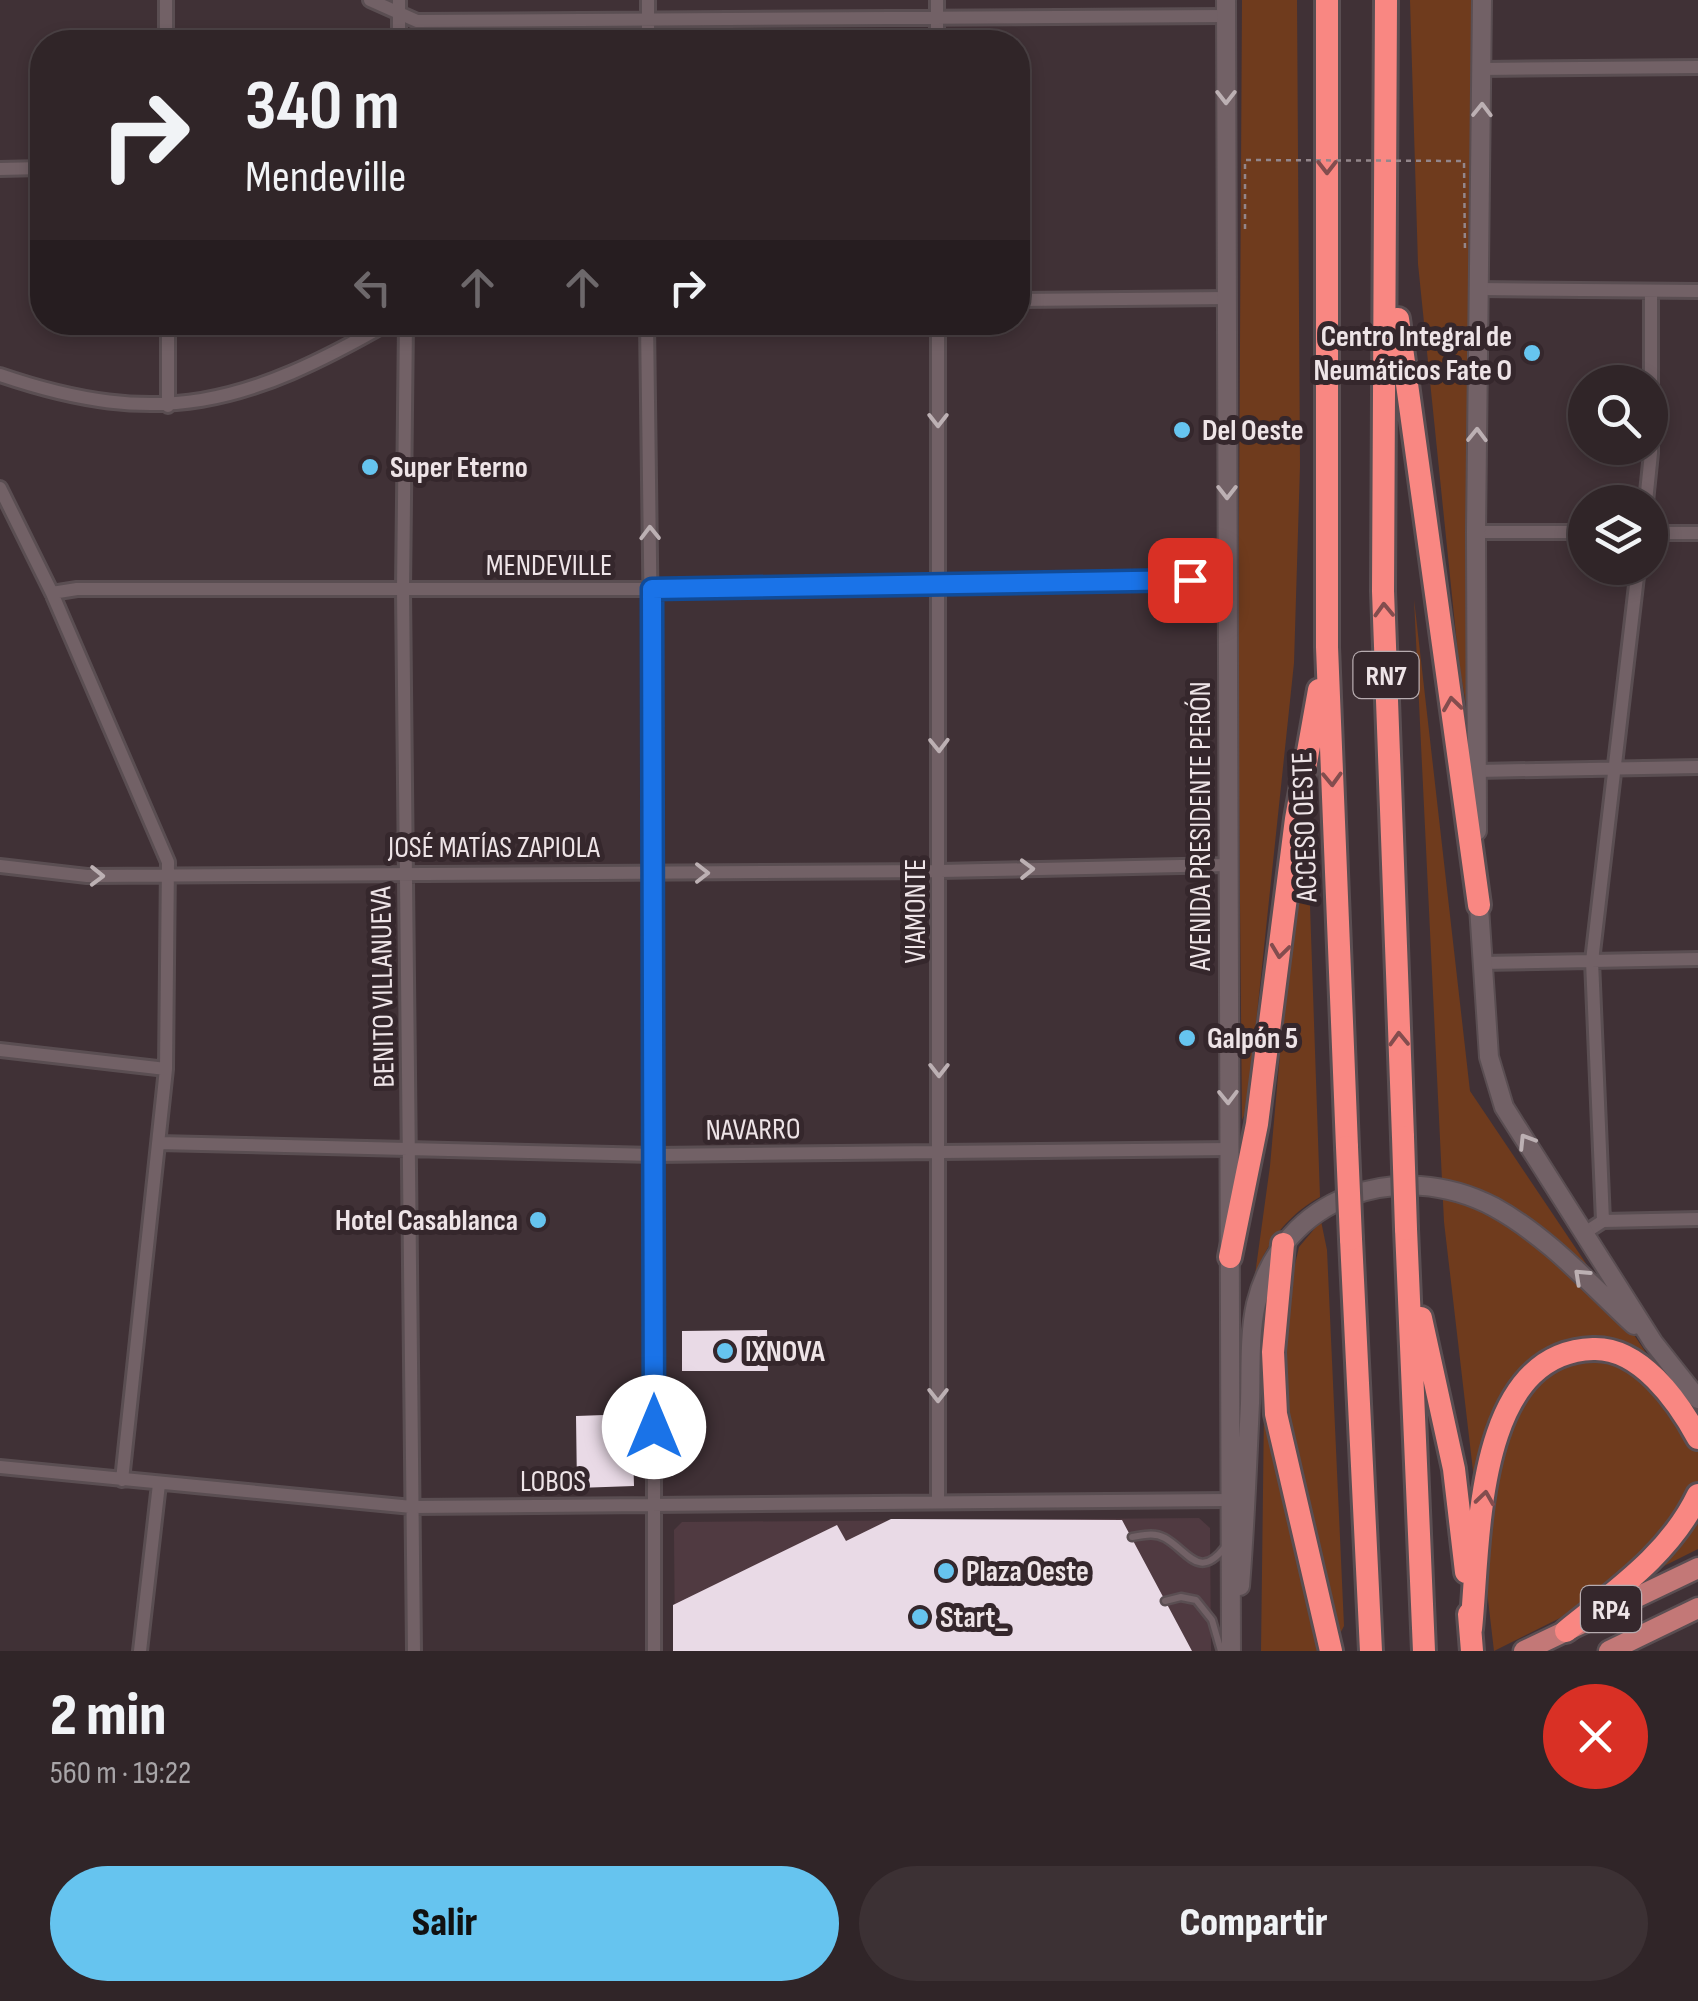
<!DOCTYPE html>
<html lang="es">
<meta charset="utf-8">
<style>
body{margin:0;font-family:"Sofia Sans Condensed",sans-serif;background:#3c3134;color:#f1f3f6;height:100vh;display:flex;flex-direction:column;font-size:38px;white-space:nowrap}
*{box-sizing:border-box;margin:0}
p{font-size:32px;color:#a8a5a8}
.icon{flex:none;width:55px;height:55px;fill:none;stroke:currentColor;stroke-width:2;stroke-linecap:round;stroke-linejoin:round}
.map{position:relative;height:1651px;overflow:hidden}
.drawer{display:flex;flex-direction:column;background:#302528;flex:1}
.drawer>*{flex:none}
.banner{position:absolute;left:30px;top:30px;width:1000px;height:305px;border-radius:40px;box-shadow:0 5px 15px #0003,0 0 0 2px #4b4245;background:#302528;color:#f1f3f6;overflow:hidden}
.buttons{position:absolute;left:1568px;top:365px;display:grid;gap:20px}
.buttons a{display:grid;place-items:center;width:100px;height:100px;border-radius:50%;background:#302528;box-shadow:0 5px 15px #0003,0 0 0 2px #4b4245;font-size:50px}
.pin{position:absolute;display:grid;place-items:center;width:85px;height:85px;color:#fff;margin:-42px;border-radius:20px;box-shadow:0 5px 15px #0006}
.me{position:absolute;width:110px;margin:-55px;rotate:0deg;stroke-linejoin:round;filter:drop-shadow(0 0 8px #0008)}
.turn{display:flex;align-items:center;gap:35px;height:210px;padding:0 50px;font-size:45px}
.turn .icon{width:130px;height:130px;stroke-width:2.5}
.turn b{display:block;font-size:70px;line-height:85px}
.lanes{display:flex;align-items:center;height:95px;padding:0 50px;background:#0003;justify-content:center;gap:50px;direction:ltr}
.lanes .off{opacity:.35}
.round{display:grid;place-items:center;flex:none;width:105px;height:105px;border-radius:52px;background:#3c3134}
.overview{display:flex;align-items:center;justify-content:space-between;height:170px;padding:0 50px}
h1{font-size:60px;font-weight:800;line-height:75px}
.button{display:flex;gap:20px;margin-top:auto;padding:20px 50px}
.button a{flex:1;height:115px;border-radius:60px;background:#66c4ef;color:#111;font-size:40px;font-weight:800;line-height:115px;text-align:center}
.button a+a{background:#3c3134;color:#f1f3f6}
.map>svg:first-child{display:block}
</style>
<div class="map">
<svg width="1698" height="1651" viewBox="0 0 1698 1651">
<rect width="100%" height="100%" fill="#403136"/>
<path fill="#503a41" d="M1199 1518 1210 1528 1211 1651H675L674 1530 682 1522Z"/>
<path fill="#6f3b1d" d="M1242 0H1297L1300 466 1294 663 1247 1109 1242 1120 1238 687Z
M1410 0H1473L1471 733 1459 664 1418 264Z
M1414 599 1470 1091 1698 1430V1549L1494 1651 1444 1222Z
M1307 818 1320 1197C1289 1214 1267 1242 1255 1275L1270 1166 1294 897Z
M1321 1221 1327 1250 1344 1626 1331 1651H1261L1264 1409 1286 1367 1288 1295 1299 1247Z"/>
<path fill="#e9dae6" d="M767 1330 768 1371H682V1331Z
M632 1414 634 1486 577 1488 576 1416Z
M891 1519 1122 1520 1192 1651H673V1605L837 1525 846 1541Z"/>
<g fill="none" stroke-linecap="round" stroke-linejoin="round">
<g stroke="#5a4e52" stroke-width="11">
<path id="lane" d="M1132 1537C1144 1535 1154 1532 1165 1538 1188 1551 1199 1581 1225 1547
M1165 1601 1181 1597 1196 1600 1212 1620 1221 1651"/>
</g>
<g stroke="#5a4e52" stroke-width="18">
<path id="street" d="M166 0V42
M370 0 417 21 1226 16
M399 0V42
M937 0V42
M648 42V0
M1483 69 1698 67
M0 169 42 168
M1479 289 1698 291
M1018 300 1228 298
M168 322V406
M406 322 403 590 414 1651
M647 322 654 873V1651
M938 322V1501
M0 375C161 430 247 404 390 322
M0 488 52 593 168 862 166 1069 122 1480
M1646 502 1651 453V291
M1476 532H1585
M1650 533H1698
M52 593 77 589H651L1226 580
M1477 771 1698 767
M0 866 87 876 940 871 1228 865
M1481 963 1698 959
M0 1050 166 1069
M158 1143 654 1155 1229 1149
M1603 1221 1592 961 1638 568
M1583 1234 1603 1221 1698 1219
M0 1467 412 1507 1228 1500
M140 1651 159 1484"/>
</g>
<g stroke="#5a4e52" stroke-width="22">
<path id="secondary" d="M1226 0 1231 1651
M1477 831 1476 532 1482 0
M1478 892 1489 1057 1504 1107 1653 1342 1698 1399
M1240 1586C1245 1525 1247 1464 1250 1403 1251 1370 1249 1335 1256 1304 1282 1196 1399 1157 1494 1207 1547 1236 1590 1284 1634 1325"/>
</g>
<g stroke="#5a4e52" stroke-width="25">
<path id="primary" d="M1524 1651 1698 1568
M1609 1651 1698 1608"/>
</g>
<g stroke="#5a4e52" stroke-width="28">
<path id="highway" d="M1327 0V647L1347 1147
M1386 0 1383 591 1403 1137
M1398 319 1479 905
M1406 1229 1424 1651
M1351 1239 1371 1651
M1283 1244 1273 1352 1276 1414 1331 1651
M1230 1257 1257 1124 1296 819 1319 690
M1421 1318 1454 1469 1466 1572
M1469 1614 1472 1651
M1471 1629C1480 1544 1473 1353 1593 1349 1640 1347 1678 1401 1698 1438
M1566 1631C1615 1591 1670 1554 1698 1495"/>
</g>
<use href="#lane" stroke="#726166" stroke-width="6"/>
<use href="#street" stroke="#726166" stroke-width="12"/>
<use href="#secondary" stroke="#726166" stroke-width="18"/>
<use href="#primary" stroke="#c37877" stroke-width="20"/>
<use href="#highway" stroke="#f98782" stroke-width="22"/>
<g stroke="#5a4e52" stroke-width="28" stroke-linecap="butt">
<path id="highway-bridge" d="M1403 1137 1406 1229
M1347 1147 1351 1239"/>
</g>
<path stroke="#93868b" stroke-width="2.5" stroke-dasharray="5 5" stroke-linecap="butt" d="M1245 229V160L1464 161 1465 253"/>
<use href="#highway-bridge" stroke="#f98782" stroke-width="22"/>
</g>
<defs><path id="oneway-chevron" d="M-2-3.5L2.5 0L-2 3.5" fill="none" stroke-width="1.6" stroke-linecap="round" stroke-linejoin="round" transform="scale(2.5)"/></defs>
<g stroke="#bcb0b3">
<use href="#oneway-chevron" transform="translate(1226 97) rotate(90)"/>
<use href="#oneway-chevron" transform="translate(1482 110) rotate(-89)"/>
<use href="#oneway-chevron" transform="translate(938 420) rotate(90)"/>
<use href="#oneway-chevron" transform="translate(1477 435) rotate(-89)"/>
<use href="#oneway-chevron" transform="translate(1227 492) rotate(90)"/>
<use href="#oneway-chevron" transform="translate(650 533) rotate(-91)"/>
<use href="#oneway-chevron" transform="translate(939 745) rotate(89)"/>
<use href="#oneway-chevron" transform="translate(1027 869) rotate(-1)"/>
<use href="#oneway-chevron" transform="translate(702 873)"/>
<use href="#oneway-chevron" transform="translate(97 876) rotate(1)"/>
<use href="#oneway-chevron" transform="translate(939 1070) rotate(90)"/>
<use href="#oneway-chevron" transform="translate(1228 1097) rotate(89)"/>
<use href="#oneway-chevron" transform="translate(1526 1141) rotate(-122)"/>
<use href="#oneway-chevron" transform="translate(1581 1276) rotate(-137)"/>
<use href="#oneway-chevron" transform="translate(938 1395) rotate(90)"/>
</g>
<g stroke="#834d4e">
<use href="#oneway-chevron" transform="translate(1327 167) rotate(90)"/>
<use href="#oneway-chevron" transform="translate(1384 610) rotate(-92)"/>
<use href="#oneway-chevron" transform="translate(1452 704) rotate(-98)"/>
<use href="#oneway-chevron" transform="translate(1332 779) rotate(88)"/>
<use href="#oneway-chevron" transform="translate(1280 951) rotate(97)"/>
<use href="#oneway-chevron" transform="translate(1399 1039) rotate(-92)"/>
<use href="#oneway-chevron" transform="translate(1485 1498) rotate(-82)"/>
</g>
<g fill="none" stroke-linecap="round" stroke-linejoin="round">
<g stroke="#114b97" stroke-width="25">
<path id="route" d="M654 1427 652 589 1190 580"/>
</g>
<use href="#route" stroke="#1a73e8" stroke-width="18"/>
</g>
<g fill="#66c4ef" stroke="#35272c" stroke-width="4">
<circle cx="1532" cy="353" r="10"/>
<circle cx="1182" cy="430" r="10"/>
<circle cx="370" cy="467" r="10"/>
<circle cx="1187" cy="1038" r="10"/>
<circle cx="538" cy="1220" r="10"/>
<circle cx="725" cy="1351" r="10"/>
<circle cx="946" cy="1571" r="10"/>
<circle cx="920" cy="1617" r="10"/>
</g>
<g text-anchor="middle" stroke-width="10" stroke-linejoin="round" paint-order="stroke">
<g fill="#35272c" stroke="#b6abaf" stroke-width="2.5">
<rect x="1353.5" y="652" width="65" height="46" rx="8"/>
<rect x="1581" y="1586" width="60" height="46" rx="8"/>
</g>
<g font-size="28" font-weight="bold" fill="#eee4e7">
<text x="1386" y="685">RN7</text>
<text x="1611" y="1619">RP4</text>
</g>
<g font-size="30" font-weight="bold" fill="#eee4e7" stroke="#35272c" text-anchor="start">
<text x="1512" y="346" text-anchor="end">Centro Integral de<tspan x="1512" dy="34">Neumáticos Fate O</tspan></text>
<text x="1202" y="440">Del Oeste</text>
<text x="390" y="477">Super Eterno</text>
<text x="1207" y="1048">Galpón 5</text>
<text x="518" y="1230" text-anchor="end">Hotel Casablanca</text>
<text x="745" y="1361">IXNOVA</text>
<text x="966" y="1581">Plaza Oeste</text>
<text x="940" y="1627">Start_</text>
</g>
<g font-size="30" fill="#eee4e7" stroke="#35272c">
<text x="549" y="575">MENDEVILLE</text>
<text transform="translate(1200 826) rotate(-90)" y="10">AVENIDA PRESIDENTE PERÓN</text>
<text transform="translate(1304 827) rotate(-92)" y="10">ACCESO OESTE</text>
<text x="494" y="857">JOSÉ MATÍAS ZAPIOLA</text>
<text transform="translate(915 911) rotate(-90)" y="10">VIAMONTE</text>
<text transform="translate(382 987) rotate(-91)" y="10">BENITO VILLANUEVA</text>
<text transform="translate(753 1129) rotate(-1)" y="10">NAVARRO</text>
<text x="553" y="1491">LOBOS</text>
</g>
</g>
</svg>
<div class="buttons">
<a><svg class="icon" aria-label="search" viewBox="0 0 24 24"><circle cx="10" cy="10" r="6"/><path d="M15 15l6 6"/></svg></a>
<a><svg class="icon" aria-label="layers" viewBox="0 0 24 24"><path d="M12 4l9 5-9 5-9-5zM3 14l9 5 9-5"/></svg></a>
</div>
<div class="pin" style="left:1190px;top:580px;background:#d93025"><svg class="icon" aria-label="arrive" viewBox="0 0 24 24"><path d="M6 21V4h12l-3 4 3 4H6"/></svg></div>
<svg class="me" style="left:654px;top:1427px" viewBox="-20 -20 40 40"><circle r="19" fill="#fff"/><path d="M0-13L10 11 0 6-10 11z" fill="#1a73e8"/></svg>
<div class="banner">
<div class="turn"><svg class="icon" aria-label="right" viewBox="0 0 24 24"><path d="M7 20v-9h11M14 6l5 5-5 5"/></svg><div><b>340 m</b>Mendeville</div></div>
<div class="lanes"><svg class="icon off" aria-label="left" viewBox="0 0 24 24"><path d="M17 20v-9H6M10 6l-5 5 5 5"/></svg><svg class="icon off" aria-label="ahead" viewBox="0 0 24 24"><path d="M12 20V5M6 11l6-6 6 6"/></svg><svg class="icon off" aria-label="ahead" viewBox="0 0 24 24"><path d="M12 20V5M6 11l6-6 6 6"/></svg><svg class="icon" aria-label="right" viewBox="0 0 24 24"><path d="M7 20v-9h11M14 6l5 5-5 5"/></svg></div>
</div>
</div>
<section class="drawer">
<div class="overview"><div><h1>2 min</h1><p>560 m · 19:22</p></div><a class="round" style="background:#d93025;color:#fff"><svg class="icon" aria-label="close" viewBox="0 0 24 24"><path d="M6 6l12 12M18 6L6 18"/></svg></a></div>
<div class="button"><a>Salir</a><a>Compartir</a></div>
</section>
